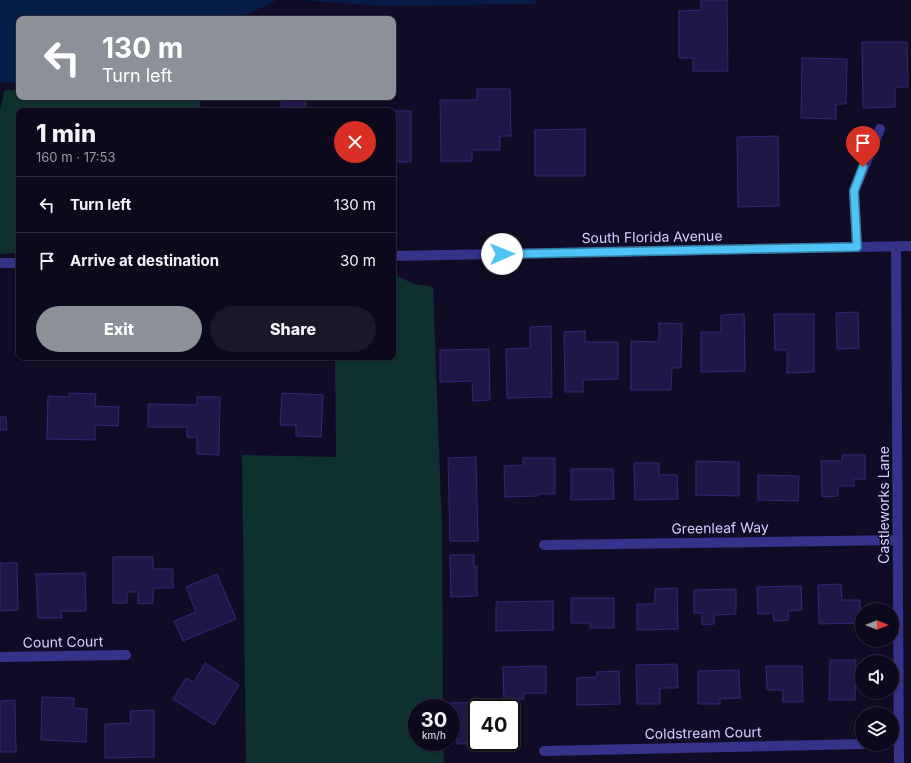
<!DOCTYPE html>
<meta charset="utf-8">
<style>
body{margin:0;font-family:Inter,sans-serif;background:#1a1729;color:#f1f3f6;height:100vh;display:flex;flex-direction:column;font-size:15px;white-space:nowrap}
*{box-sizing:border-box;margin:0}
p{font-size:13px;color:#9a9aa3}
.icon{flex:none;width:22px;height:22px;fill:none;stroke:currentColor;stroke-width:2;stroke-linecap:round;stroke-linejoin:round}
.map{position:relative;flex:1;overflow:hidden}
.drawer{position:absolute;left:16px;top:108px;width:380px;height:252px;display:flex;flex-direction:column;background:#0c091c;border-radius:8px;box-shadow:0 1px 3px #0004,0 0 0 1px #2c2a3b}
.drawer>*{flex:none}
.guide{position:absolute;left:16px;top:16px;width:380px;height:84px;border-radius:8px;box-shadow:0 1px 3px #0004,0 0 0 1px #2c2a3b;background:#8c9099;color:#fff;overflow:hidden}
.needle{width:26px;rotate:90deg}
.fabs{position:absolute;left:855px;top:603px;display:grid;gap:8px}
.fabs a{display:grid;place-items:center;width:44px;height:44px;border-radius:50%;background:#0c091c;box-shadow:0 1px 3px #0004,0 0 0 1px #2c2a3b;font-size:20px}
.speed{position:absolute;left:408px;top:699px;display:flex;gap:8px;font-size:20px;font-weight:700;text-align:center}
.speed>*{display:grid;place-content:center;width:52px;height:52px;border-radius:50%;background:#0c091c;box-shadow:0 1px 3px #0004,0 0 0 1px #2c2a3b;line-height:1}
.speed small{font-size:10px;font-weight:400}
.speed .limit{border:2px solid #111;border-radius:6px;background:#fff;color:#111}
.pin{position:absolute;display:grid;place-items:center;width:34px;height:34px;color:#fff;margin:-41px -17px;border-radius:50% 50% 50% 0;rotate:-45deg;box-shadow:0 0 4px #0007}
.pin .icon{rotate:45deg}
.me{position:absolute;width:44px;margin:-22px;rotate:89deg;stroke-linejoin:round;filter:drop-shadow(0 0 3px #0008)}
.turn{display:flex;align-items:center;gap:14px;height:84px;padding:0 20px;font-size:18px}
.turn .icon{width:52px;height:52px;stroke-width:2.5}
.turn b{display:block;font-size:28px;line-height:34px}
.round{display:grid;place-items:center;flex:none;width:42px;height:42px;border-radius:21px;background:#1a1729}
.summary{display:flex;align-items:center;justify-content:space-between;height:68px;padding:0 20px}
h1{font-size:24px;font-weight:800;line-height:30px}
.action{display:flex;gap:8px;margin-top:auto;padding:8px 20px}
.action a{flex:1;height:46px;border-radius:24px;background:#8c9099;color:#fff;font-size:16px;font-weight:800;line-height:46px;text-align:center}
.action a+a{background:#1a1729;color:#f1f3f6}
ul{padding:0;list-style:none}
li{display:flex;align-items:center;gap:12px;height:56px;padding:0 20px;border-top:1px solid #2c2a3b}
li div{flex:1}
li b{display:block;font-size:15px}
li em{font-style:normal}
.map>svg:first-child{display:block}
</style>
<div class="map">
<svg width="911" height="763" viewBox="0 0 911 763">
<rect width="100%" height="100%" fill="#100c25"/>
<path fill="#0e302f" d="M6 90H19V97H201L200 104 202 111H19V253L0 254V110L4 92Z
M393 274 414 284 433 287 442 530 443 708H417V742H443L444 763H246L242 455 336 457 335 357H393Z"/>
<path fill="#051c46" d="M0 0H277L238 19H19V82L0 83Z
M301 0H536L535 4 383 6Z"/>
<path fill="#201648" stroke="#362677" d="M701 0H727L728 71H693V58H679V11L701 10Z
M862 42H907L908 87H895V107L863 108Z
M802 58 847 59 846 104H836V119L801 118Z
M477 89H510L511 136H500V150H472V161H441L440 100H477Z
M281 97H306V111H281Z
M387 111H411V162H393V111Z
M585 129V176H535V130Z
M778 136 779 206 738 207 737 137Z
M858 312 859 348 837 349 836 313Z
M744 314 745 371 701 372V332H721V315Z
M774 314H814V372L787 373V350H775Z
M659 323 682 324 681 368H672L671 390H631V341L659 342Z
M551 326 552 397 507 398 506 349 530 348V327Z
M585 331V342H618V379L583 380V392H565L564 332Z
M489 349 490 400 473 401 472 381 440 382V350Z
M69 393 96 394 95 406 119 407 118 426 95 425V440L47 439 48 396 69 397Z
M282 393 323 395 321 437 296 436V425H280Z
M197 397H220L219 455 197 454V437H187V427H148V404L197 405Z
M0 417H6L7 430H0Z
M842 455H865V479H854V486H838V496L822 497 821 461H842Z
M476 457 478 541H450L448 458Z
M523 458H555V494H538V496L505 497 504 466 523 465Z
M696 461 739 462V496L696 495Z
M634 463H659V475H677L678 499 635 500Z
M571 469H613L614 499 571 500Z
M758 475 799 476 798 501 758 500Z
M450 555H474V566H477V596L451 597Z
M113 557H153V569H173V588H153V603L138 604V592H127V603H113Z
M0 563H17L18 610 0 611Z
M85 573 86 611H61L62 618H38L36 574Z
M217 574 236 619 183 641 174 621 196 612 186 587Z
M841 584 842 600H860L861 623 819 624 818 585Z
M801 586 802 610 788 611 789 620 774 621 773 613 758 614 757 587Z
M677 588 678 629 637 630V604H655V589Z
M736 589V614L714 615V624L702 625V613H694V590Z
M571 598H614V628H590V623H571Z
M553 601V630L496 631V602Z
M830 660H856L855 700H829Z
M205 663 239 685 214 725 173 699 186 678 194 682Z
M677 664 678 688H660V704H637L636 665Z
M546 666V693H524V699H504L503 667Z
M766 666H802L803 702H783V690H767Z
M739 670 740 698 720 699V704H698V671Z
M619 671 620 704 577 705V678L597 677V672Z
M42 697 74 698V708L87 709 86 742 41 740Z
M15 700 16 752H0V701Z
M484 702V708H477V742L485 743 457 744 456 726H452L451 703Z
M154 710V757L105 758V724L131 723 130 711Z"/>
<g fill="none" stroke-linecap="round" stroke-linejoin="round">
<path stroke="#353289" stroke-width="10" d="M857 247 854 191 880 129
M896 247 899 763
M393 256 911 246
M0 263H19
M544 545 898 540
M0 657 126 655
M544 751 862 744"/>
</g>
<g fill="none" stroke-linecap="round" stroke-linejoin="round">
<g stroke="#337fa1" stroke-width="10">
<path id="route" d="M502 254 857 247 854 191 863 167"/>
</g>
<use href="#route" stroke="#4fc3f7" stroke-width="7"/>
</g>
<g text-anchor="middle" stroke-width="3" stroke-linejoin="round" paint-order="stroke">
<g font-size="14" fill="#d6d0ff" stroke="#100c25">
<text transform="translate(652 237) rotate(-1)" y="5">South Florida Avenue</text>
<text transform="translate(884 505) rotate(-90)" y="5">Castleworks Lane</text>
<text transform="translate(720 528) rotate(-1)" y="5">Greenleaf Way</text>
<text transform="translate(63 642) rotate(-1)" y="5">Count Court</text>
<text transform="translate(703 733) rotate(-1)" y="5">Coldstream Court</text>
</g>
</g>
</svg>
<div class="fabs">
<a><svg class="needle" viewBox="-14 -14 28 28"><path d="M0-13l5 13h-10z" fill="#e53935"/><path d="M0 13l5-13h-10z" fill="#9a9aa3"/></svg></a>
<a><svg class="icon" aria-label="sound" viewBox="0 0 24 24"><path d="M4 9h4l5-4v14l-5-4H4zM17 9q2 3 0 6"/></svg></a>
<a><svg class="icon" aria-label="layers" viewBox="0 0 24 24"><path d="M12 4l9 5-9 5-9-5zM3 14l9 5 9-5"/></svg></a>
</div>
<div class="speed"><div>30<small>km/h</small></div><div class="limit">40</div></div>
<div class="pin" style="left:863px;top:167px;background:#d93025"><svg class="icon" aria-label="arrive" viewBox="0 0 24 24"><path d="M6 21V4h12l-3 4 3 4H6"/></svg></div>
<svg class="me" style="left:502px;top:254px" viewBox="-20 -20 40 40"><circle r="19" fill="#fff"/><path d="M0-13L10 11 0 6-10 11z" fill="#4fc3f7"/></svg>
<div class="guide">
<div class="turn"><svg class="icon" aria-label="left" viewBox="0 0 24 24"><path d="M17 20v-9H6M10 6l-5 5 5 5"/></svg><div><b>130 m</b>Turn left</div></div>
</div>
<section class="drawer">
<div class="summary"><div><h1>1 min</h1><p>160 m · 17:53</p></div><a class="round" style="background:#d93025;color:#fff"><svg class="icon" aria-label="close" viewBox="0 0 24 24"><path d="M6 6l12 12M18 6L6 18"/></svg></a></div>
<ul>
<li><svg class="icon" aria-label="left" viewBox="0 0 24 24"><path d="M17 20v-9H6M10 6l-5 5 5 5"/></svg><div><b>Turn left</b></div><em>130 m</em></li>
<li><svg class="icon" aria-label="arrive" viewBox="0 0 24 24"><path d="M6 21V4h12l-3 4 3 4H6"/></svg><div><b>Arrive at destination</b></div><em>30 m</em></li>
</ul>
<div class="action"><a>Exit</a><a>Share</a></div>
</section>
</div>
